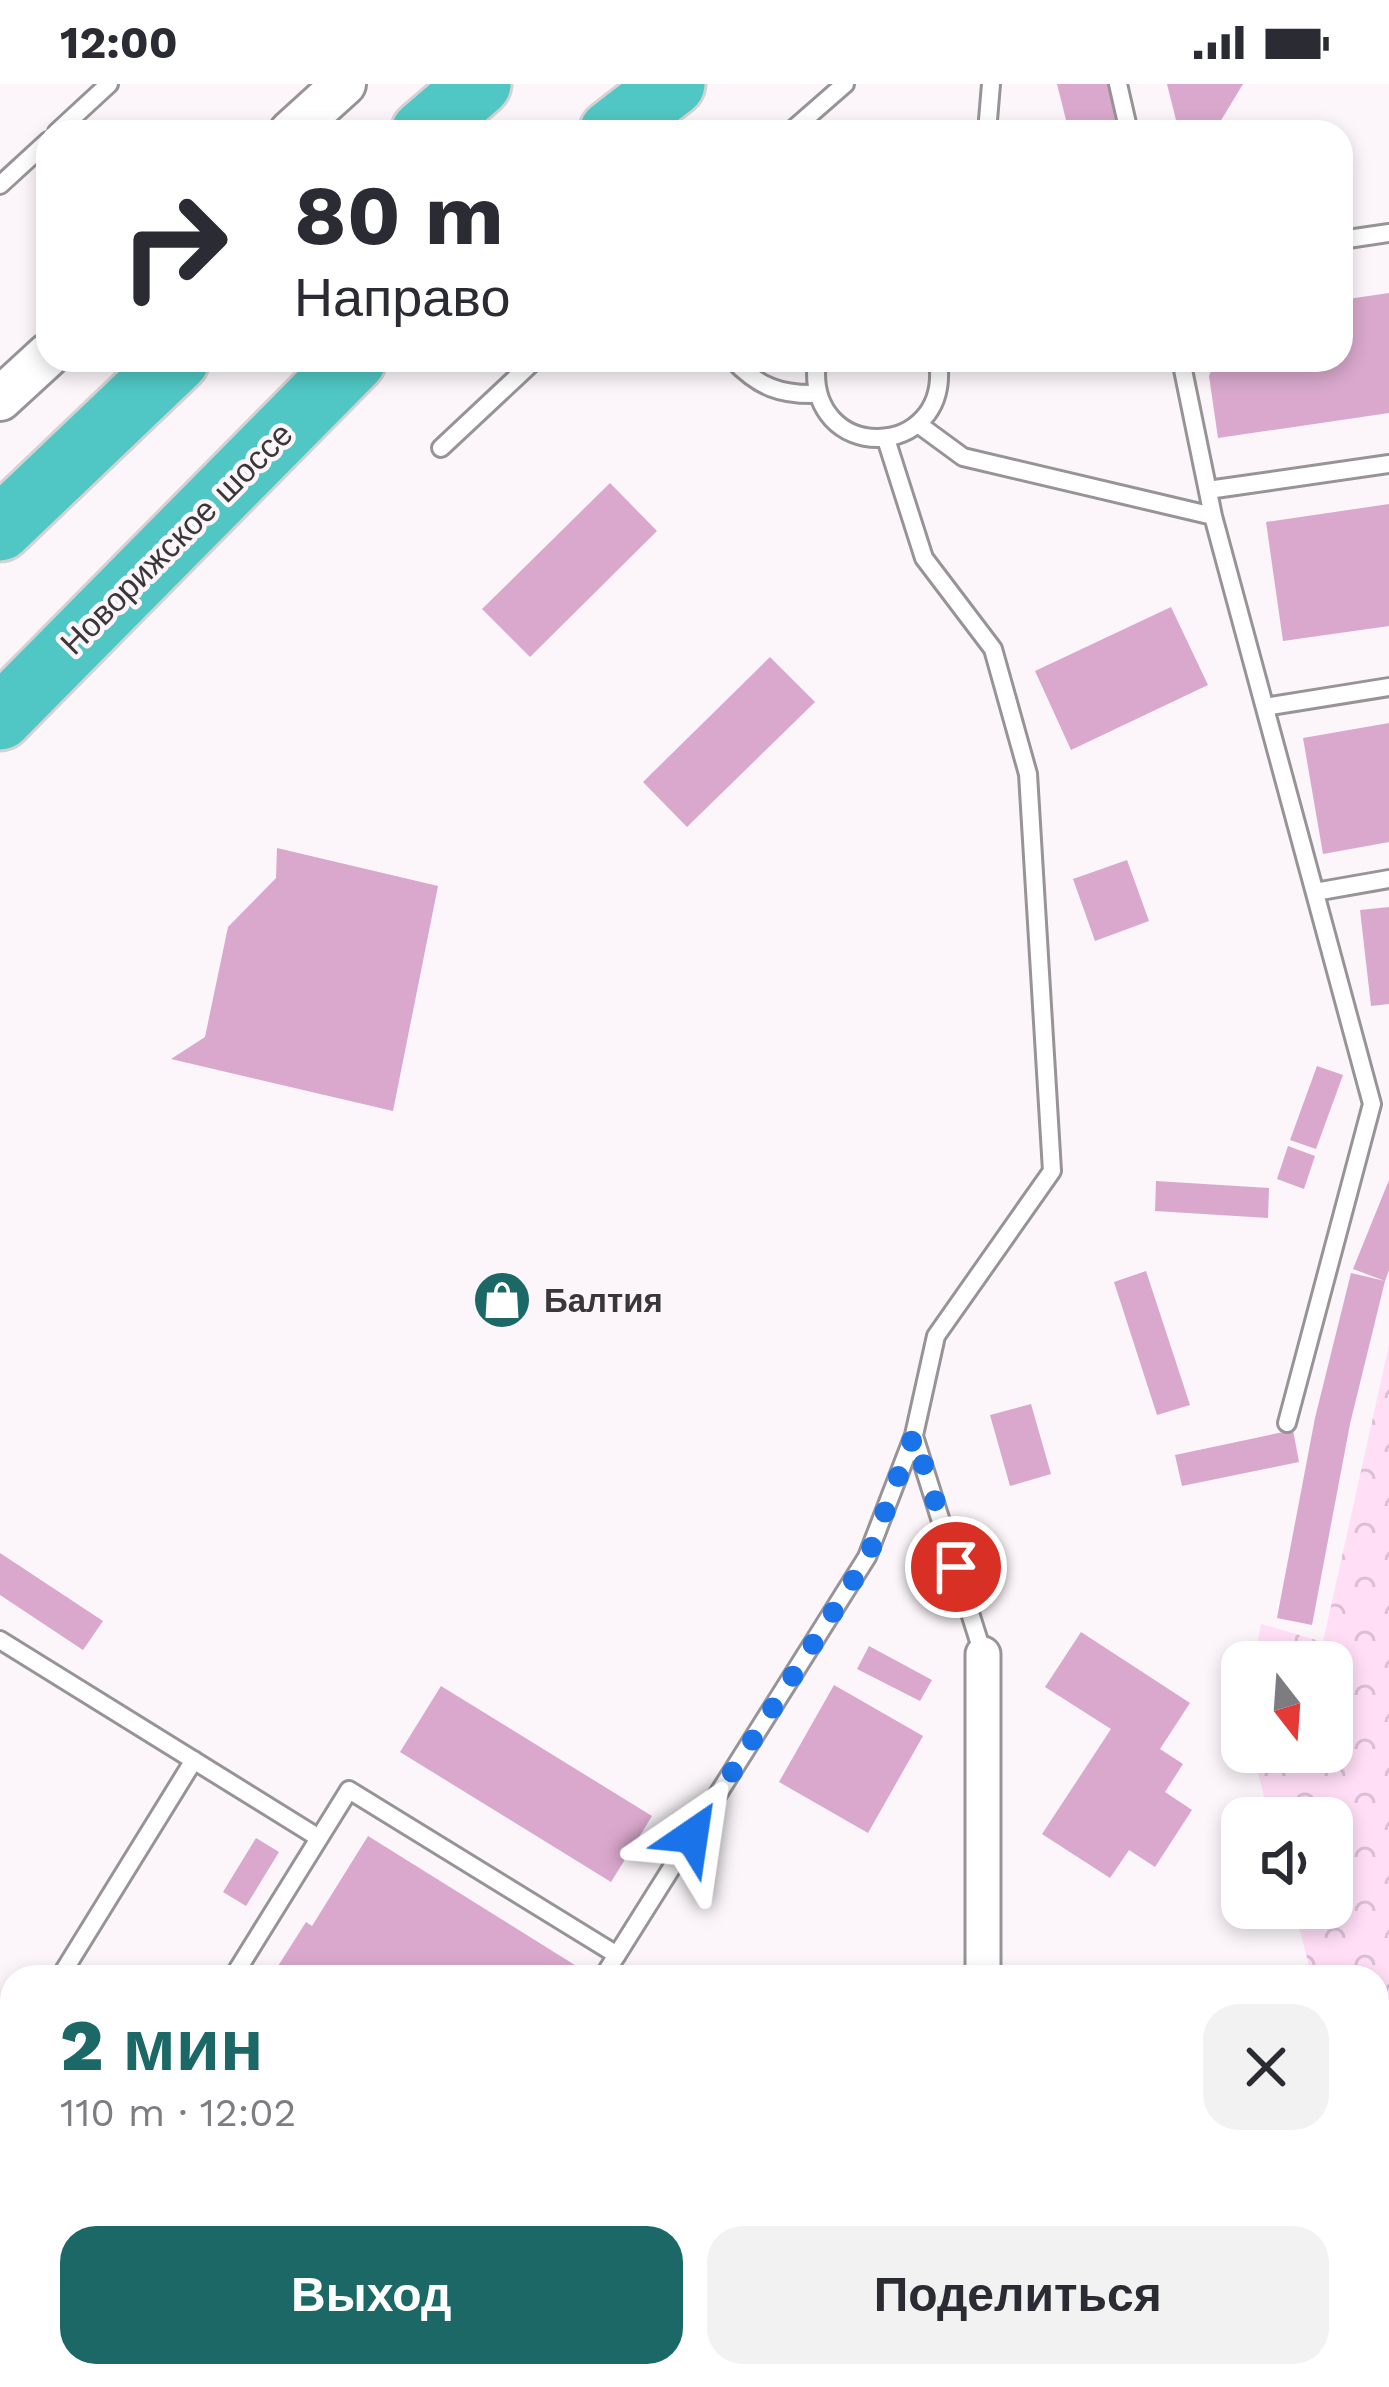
<!DOCTYPE html>
<html lang="ru">
<meta charset="utf-8">
<style>
body{margin:0;font-family:"Work Sans",sans-serif;background:#f2f2f3;color:#2b2b33;height:100vh;display:flex;flex-direction:column;font-size:45px;white-space:nowrap}
*{box-sizing:border-box;margin:0}
p{font-size:39px;color:#7c7c81}
.icon{flex:none;width:66px;height:66px;fill:none;stroke:currentColor;stroke-width:2;stroke-linecap:round;stroke-linejoin:round}
.map{position:relative;flex:1;overflow:hidden}
.side{position:absolute;left:0px;top:1881px;width:1389px;height:423px;display:flex;flex-direction:column;background:#fff;border-radius:36px 36px 0 0;box-shadow:0 6px 18px #0003}
.side>*{flex:none}
.guide{position:absolute;left:36px;top:36px;width:1317px;height:252px;border-radius:36px;box-shadow:0 6px 18px #0003;background:#fff;color:#2b2b33;overflow:hidden}
.needle{width:78px;rotate:163deg}
.fabs{position:absolute;left:1221px;top:1557px;display:grid;gap:24px}
.fabs a{display:grid;place-items:center;width:132px;height:132px;border-radius:24px;background:#fff;box-shadow:0 6px 18px #0003;font-size:60px}
.pin{position:absolute;display:grid;place-items:center;width:102px;height:102px;color:#fff;margin:-51px;border:6px solid #fff;border-radius:50%;box-shadow:0 3px 12px #0007}
.me{position:absolute;width:132px;margin:-66px;rotate:32deg;stroke-linejoin:round;filter:drop-shadow(0 0 9px #0008)}
.turn{display:flex;align-items:center;gap:42px;height:252px;padding:0 60px;font-size:54px}
.turn .icon{width:156px;height:156px;stroke-width:2.5}
.turn b{display:block;font-size:84px;line-height:102px}
.round{display:grid;place-items:center;flex:none;width:126px;height:126px;border-radius:36px;background:#f2f2f3}
.overview{display:flex;align-items:center;justify-content:space-between;height:204px;padding:0 60px}
h1{font-size:72px;font-weight:800;line-height:90px;color:#1b6867}
.action{display:flex;gap:24px;margin-top:auto;padding:24px 60px}
.action a{flex:1;height:138px;border-radius:36px;background:#1b6867;color:#fff;font-size:48px;font-weight:800;line-height:138px;text-align:center}
.action a+a{background:#f2f2f3;color:#2b2b33}
.status{display:flex;justify-content:space-between;align-items:center;height:84px;padding:0 60px;background:#fff;direction:ltr}
.status svg{height:33px;fill:currentColor}
.map>svg:first-child{display:block}
</style>
<div class="status"><b>12:00</b><svg viewBox="0 0 49 12"><path d="M0 12V9h3v3zM5 12V6h3v6zM10 12V3h3v9zM15 12V0h3v12zM26 1h20v11H26zM47 4h2v5h-2z"/></svg></div>
<div class="map">
<svg width="1389" height="2303" viewBox="0 0 1389 2303">
<defs>
<pattern id="forest-crowns" width="20" height="18" patternUnits="userSpaceOnUse" patternTransform="scale(3)"><rect width="20" height="18" fill="#ffdef6"/><path d="M2 6a3 3 0 1 1 6 0M12 15a3 3 0 1 1 6 0" fill="none" stroke="#dbbfd4"/></pattern>
</defs>
<rect width="100%" height="100%" fill="#fcf6fa"/>
<path fill="url(#forest-crowns)" d="M1389 1261V2046L1377 2041V1893H1312L1294 1824H1332V1734H1270L1252 1668H1332V1578H1254L1261 1540 1323 1558Z"/>
<path fill="#d9a8cc" d="M1057 0H1113L1125 48H1069Z
M1167 0H1243L1214 48H1179Z
M1389 209V329L1218 354 1209 292 1216 276H1341V216Z
M610 399 657 447 530 573 482 525Z
M1389 420V542L1283 557 1266 438Z
M1171 523 1208 601 1071 666 1035 587Z
M770 573 815 618 687 743 643 698Z
M1389 639V758L1323 770 1303 654Z
M277 764 438 802 393 1027 171 975 205 953 228 843 276 794Z
M1127 776 1149 837 1095 857 1073 795Z
M1389 823V920L1371 922 1360 826Z
M1317 982 1343 991 1316 1065 1290 1056Z
M1288 1062 1315 1072 1304 1105 1277 1095Z
M1389 1096V1186L1385 1197 1353 1185Z
M1156 1097 1269 1104 1268 1134 1155 1127Z
M1146 1187 1190 1321 1157 1331 1114 1198Z
M1351 1189 1385 1197 1350 1340 1312 1541 1277 1534 1315 1334Z
M1031 1320 1051 1390 1010 1402 990 1331Z
M1293 1346 1299 1378 1182 1402 1175 1371Z
M0 1469 103 1537 83 1566 0 1511Z
M1081 1548 1190 1619 1160 1665 1183 1680 1165 1708 1192 1726 1155 1783 1129 1766 1110 1794 1042 1750 1111 1645 1045 1603Z
M869 1562 932 1596 920 1617 857 1585Z
M834 1601 923 1652 868 1749 779 1698Z
M441 1602 652 1732 611 1798 400 1668Z
M368 1752 578 1883 572 1893H271L306 1838 312 1842Z
M256 1754 279 1768 246 1822 223 1808Z
M1377 2114 1389 2121V2200L1377 2193Z
M19 2292H70L64 2303H12Z
M113 2292H311L304 2303H107Z
M391 2292H422L440 2303H384Z
M440 2292H538L531 2303H457Z
M879 2292H950L943 2303H872Z
M1167 2292H1217L1223 2296 1218 2303H1161Z"/>
<g fill="none" stroke-linecap="round" stroke-linejoin="round">
<g stroke="#989397" stroke-width="22">
<path id="service" d="M1118 0 1129 48
M57 48 109 0
M790 48 845 0
M987 48 991 0
M0 101 48 57
M1341 156 1389 149
M733 276C759 303 780 311 817 310
M817 276C803 381 953 379 938 276
M1181 276 1213 432 1372 1020 1287 1339
M918 340 963 373 1213 432
M441 364 535 276
M1208 406 1389 380
M1265 623 1389 603
M1315 808 1389 795
M914 1352 983 1570
M0 1556 319 1754
M60 1893 194 1676
M233 1893 349 1706 617 1871
M603 1893 867 1473 914 1351 936 1252 1052 1087 1028 690 993 565 924 474 886 355
M0 1990 12 1970
M0 2267 12 2248
M345 2303 351 2292
M1316 2303 1323 2292"/>
</g>
<g stroke="#989397" stroke-width="39">
<path id="minor" d="M983 1893V1570
M1377 2287 1389 2294
M821 2303 828 2292"/>
</g>
<g stroke="#989397" stroke-width="48">
<path id="tertiary" d="M291 48 344 0
M0 315 48 271"/>
</g>
<g stroke="#d4d3d3" stroke-width="69">
<path id="motorway" d="M423 48 479 0
M611 48 673 0
M0 445 177 276
M0 634 354 276"/>
</g>
<use href="#service" stroke="#fff" stroke-width="16"/>
<use href="#minor" stroke="#fff" stroke-width="33"/>
<use href="#tertiary" stroke="#fff" stroke-width="42"/>
<use href="#motorway" stroke="#50c7c4" stroke-width="63"/>
</g>
<g fill="none" stroke-linecap="round" stroke-linejoin="round">
<path stroke="#1a73e8" stroke-width="21" stroke-dasharray="0 37.8" d="M692 1752 868 1473 914 1351 956 1483"/>
</g>
<defs>
<g id="shop-disc" transform="scale(3)"><circle r="9.5" fill="#1b6867" stroke="#fcf6fa"/><path d="M-5-2.5h2.3a2.7 3.5 0 0 1 5.4 0H5L5.5 6h-11ZM-1.5-2.5h3a1.5 2.3 0 0 0-3 0Z" fill="#fff"/></g>
</defs>
<g fill-rule="evenodd">
<use href="#shop-disc" x="502" y="1216"/>
</g>
<g text-anchor="middle" stroke-width="9" stroke-linejoin="round" paint-order="stroke">
<g font-size="33" fill="#3a3739" stroke="#fcf6fa">
<text transform="translate(176 454) rotate(-45)" y="12">Новорижское шоссе</text>
</g>
<g font-size="33" font-weight="bold" fill="#3a3739" stroke="#fcf6fa" text-anchor="start">
<text x="544" y="1228">Балтия</text>
</g>
</g>
</svg>
<div class="fabs">
<a><svg class="needle" viewBox="-14 -14 28 28"><path d="M0-13l5 13h-10z" fill="#e53935"/><path d="M0 13l5-13h-10z" fill="#7c7c81"/></svg></a>
<a><svg class="icon" aria-label="sound" viewBox="0 0 24 24"><path d="M4 9h4l5-4v14l-5-4H4zM17 9q2 3 0 6"/></svg></a>
</div>
<div class="pin" style="left:956px;top:1483px;background:#d93025"><svg class="icon" aria-label="arrive" viewBox="0 0 24 24"><path d="M6 21V4h12l-3 4 3 4H6"/></svg></div>
<svg class="me" style="left:692px;top:1752px" viewBox="-20 -20 40 40"><path d="M0-17L14 15 0 8-14 15z" fill="#1a73e8" stroke="#fff" stroke-width="4"/></svg>
<div class="guide">
<div class="turn"><svg class="icon" aria-label="right" viewBox="0 0 24 24"><path d="M7 20v-9h11M14 6l5 5-5 5"/></svg><div><b>80 m</b>Направо</div></div>
</div>
<section class="side">
<div class="overview"><div><h1>2 мин</h1><p>110 m · 12:02</p></div><a class="round"><svg class="icon" aria-label="close" viewBox="0 0 24 24"><path d="M6 6l12 12M18 6L6 18"/></svg></a></div>
<div class="action"><a>Выход</a><a>Поделиться</a></div>
</section>
</div>
